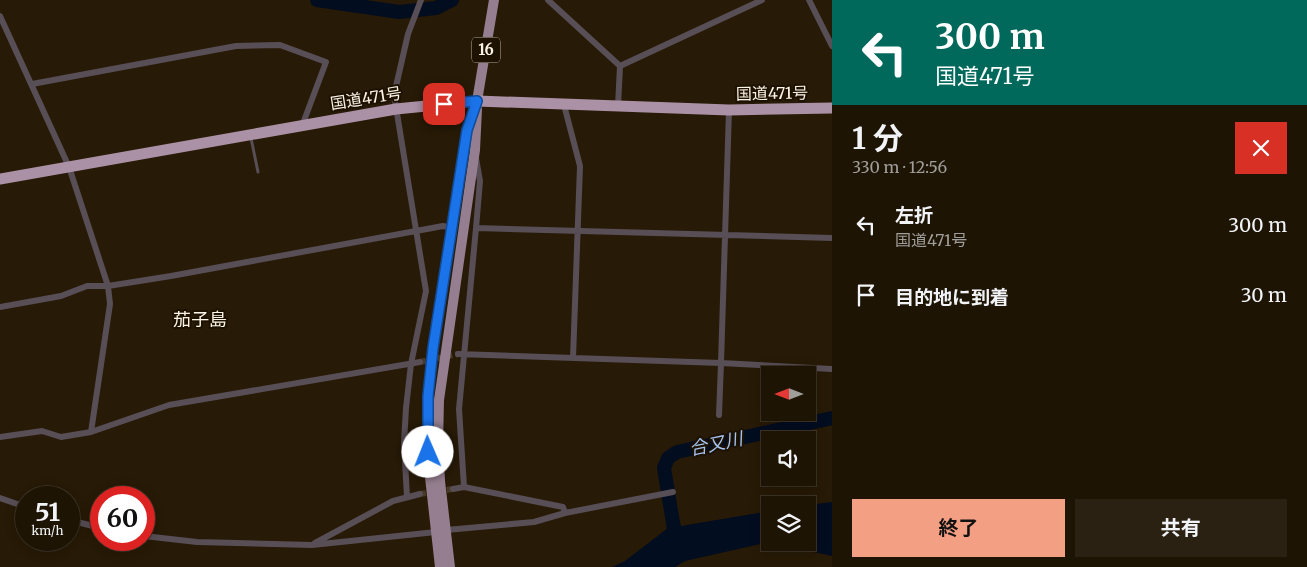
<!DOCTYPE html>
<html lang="ja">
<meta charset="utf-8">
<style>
body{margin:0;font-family:Merriweather,"Noto Sans JP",serif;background:#2a2113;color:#f1f3f6;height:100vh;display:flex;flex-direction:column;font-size:19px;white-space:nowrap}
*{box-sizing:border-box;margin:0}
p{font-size:16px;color:#a09e9a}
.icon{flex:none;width:28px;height:28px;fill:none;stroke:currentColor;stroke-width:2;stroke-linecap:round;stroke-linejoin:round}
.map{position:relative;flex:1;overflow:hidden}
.details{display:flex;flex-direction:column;background:#1d1404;width:475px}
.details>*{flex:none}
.hud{background:#00695c;color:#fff;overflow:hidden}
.needle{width:32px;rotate:270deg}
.buttons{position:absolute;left:761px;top:366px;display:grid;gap:10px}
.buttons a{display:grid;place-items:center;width:55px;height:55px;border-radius:0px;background:#1d1404;box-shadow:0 2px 12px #0003,0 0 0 1px #3b3326;font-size:25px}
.speed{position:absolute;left:15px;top:486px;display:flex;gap:10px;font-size:25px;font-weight:700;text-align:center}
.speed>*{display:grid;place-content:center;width:65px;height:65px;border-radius:50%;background:#1d1404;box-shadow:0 2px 12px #0003,0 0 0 1px #3b3326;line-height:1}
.speed small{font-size:12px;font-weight:400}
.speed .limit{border:8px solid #d22;background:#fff;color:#111}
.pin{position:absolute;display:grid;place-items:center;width:42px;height:42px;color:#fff;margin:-21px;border-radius:10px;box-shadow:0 2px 8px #0006}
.me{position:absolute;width:55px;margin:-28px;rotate:359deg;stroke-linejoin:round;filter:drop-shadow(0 0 4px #0008)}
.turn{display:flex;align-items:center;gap:18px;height:105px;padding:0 20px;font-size:22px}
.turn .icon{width:65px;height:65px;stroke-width:2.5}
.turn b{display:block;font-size:35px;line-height:42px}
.round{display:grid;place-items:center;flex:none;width:52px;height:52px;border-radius:0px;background:#2a2113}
.summary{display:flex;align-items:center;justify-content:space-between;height:85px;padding:0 20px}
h1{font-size:30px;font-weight:700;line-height:38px}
.action{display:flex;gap:10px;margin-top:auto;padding:10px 20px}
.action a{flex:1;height:58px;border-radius:0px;background:#f39f84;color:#111;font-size:20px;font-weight:700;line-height:58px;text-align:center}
.action a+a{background:#2a2113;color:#f1f3f6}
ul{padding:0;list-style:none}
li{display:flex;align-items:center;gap:15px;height:70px;padding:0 20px}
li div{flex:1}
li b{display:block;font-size:19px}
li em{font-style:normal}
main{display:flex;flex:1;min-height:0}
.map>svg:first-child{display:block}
</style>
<main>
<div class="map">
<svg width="832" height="567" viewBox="0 0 832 567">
<rect width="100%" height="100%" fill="#271a06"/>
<path fill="#030d20" d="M832 502V556L773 543 808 542V505Z
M676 511 681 526 770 511V542L685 561 675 567H612L625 561 668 528 667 514Z"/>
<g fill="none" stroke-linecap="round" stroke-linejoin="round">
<path stroke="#030d20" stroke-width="14" d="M317 0 399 12 436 8 452 0
M674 529 664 468 668 458 677 452 832 418"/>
<path stroke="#473b28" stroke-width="6" stroke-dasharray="6 3" stroke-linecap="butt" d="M420 362 458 354
M420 494 453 489"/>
<path stroke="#584e56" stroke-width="3" d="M251 138 258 172"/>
<path stroke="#584e56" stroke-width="6" d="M548 0 620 66
M809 0 832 46
M0 16 69 167 108 286 110 304 91 432
M620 66 762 0
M32 84 236 46 280 45 326 62 302 126
M564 105 580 166 573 358
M618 106 620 66
M476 158 480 181 476 228 832 238
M0 307 61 296 87 286H108L171 276 416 231 443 226 452 228
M458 354 721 363 729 110
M719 415 721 363 832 369
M0 437 42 431 61 437 91 432 169 405 420 362
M464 487 563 507 565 513
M453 489 464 487 459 409 476 228
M407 497 404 443 406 408 411 364 426 291 394 95 408 34 421 0
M0 498 26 507
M69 520 101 528
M446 530 534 522 565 513 673 492
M144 536 197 542 312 545 436 532
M315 543 393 501 420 494"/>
<path stroke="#947e8f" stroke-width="10" d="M440 567 429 468 428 396 433 348 467 130 477 101 494 0
M450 567 440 481 438 445 439 400 475 150 477 109"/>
<path stroke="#ab91a6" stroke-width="11" d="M0 179 396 109 477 101 729 110 832 108"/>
</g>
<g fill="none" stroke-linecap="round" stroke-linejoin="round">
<g stroke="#114b97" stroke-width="12">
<path id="route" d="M428 452V396L433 348 467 130 477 101 444 104"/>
</g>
<use href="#route" stroke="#1a73e8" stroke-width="9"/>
</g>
<g text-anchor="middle" stroke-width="4" stroke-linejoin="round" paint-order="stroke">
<rect fill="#1d1100" stroke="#b9afa2" stroke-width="1" x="472" y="37.5" width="28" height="25" rx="4"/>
<g font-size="15" font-weight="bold" fill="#fcf3e7">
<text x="486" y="55">16</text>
</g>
<g font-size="16" fill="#fcf3e7" stroke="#1d1100">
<text transform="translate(772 93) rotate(-1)" y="6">国道471号</text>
<text transform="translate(366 98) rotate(-9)" y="6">国道471号</text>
</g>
<g font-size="18" fill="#fcf3e7" stroke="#1d1100">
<text x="200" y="326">茄子島</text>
</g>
<g font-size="18" font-style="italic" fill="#a6c4f2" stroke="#1d1100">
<text transform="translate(716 444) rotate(-12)" y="6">合又川</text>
</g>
</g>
</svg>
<div class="buttons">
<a><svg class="needle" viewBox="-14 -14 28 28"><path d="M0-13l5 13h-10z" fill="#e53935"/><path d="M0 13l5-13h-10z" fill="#a09e9a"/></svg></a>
<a><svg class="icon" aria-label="sound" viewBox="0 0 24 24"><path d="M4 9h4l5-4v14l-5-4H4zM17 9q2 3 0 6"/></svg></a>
<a><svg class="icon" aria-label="layers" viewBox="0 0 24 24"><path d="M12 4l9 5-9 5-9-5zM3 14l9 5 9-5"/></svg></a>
</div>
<div class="speed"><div>51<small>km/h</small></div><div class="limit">60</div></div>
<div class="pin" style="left:444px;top:104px;background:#d93025"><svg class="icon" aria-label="arrive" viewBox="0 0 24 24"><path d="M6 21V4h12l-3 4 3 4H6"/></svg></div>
<svg class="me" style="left:428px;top:452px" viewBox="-20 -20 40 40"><circle r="19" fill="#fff"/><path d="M0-13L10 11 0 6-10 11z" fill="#1a73e8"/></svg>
</div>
<section class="details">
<div class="hud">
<div class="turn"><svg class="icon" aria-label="left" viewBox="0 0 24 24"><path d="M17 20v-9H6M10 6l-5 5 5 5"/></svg><div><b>300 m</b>国道471号</div></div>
</div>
<div class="summary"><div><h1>1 分</h1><p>330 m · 12:56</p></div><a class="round" style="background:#d93025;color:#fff"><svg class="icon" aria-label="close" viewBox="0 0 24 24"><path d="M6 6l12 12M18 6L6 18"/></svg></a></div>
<ul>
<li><svg class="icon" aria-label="left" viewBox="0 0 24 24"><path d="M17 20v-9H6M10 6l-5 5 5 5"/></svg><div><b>左折</b><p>国道471号</p></div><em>300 m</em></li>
<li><svg class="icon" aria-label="arrive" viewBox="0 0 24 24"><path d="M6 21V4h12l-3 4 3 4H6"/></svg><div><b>目的地に到着</b></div><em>30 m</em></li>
</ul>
<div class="action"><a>終了</a><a>共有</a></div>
</section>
</main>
